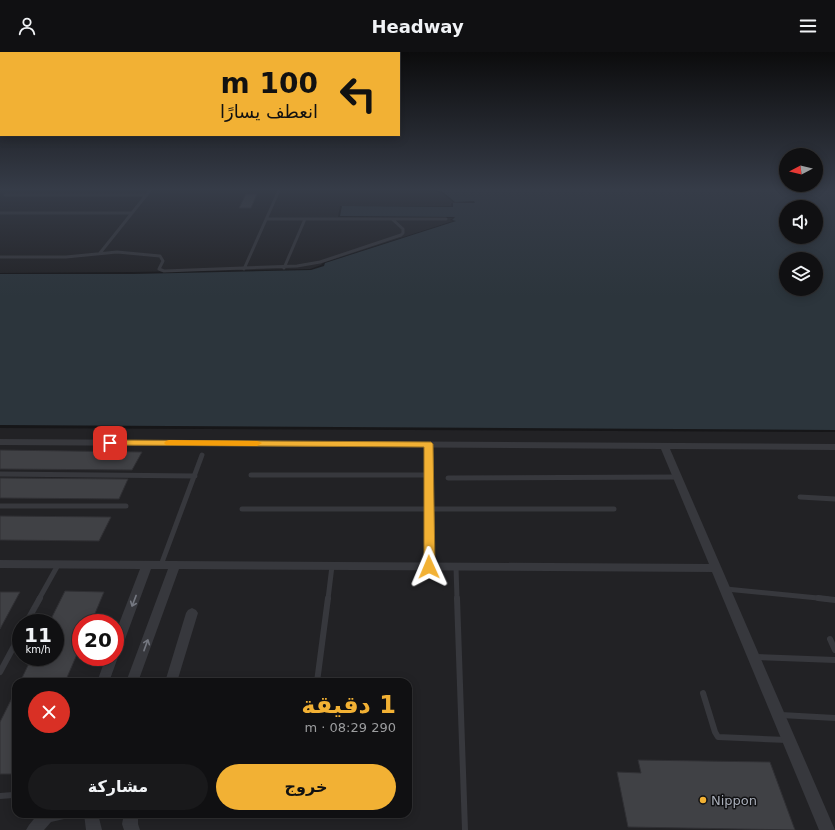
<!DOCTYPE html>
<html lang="ar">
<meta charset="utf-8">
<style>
body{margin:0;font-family:"DejaVu Sans","Noto Naskh Arabic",sans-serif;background:#19191b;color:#f1f3f6;direction:rtl;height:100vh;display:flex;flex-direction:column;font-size:15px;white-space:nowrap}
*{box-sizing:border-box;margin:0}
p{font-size:13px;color:#9c9d9f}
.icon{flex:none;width:22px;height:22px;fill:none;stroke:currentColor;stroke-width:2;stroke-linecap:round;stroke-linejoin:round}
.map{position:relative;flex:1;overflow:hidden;direction:ltr}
.sheet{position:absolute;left:12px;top:626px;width:400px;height:140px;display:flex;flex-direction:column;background:#101012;border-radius:12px;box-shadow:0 2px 10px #0003,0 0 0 1px #303032;direction:rtl}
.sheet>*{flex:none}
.guide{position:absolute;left:0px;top:0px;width:400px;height:84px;box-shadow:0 2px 10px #0003,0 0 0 1px #303032;direction:rtl;background:#f2b134;color:#111;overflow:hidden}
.needle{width:26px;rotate:263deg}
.controls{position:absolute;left:779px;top:96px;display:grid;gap:8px}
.controls a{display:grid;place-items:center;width:44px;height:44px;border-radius:50%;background:#101012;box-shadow:0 2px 10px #0003,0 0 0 1px #303032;font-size:20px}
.speed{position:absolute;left:12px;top:562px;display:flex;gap:8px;font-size:20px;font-weight:700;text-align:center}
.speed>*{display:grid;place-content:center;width:52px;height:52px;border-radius:50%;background:#101012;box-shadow:0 2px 10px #0003,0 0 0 1px #303032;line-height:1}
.speed small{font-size:10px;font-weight:400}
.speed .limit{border:6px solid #d22;background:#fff;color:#111}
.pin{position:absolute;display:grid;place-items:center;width:34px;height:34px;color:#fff;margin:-17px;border-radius:8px;box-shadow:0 2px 6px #0006}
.me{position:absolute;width:44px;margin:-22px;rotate:359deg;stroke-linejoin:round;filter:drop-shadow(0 0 3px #0008)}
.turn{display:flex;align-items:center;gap:14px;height:84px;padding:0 16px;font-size:18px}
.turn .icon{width:52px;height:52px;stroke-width:2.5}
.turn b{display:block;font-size:28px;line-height:34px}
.round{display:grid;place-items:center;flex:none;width:42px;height:42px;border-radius:21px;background:#19191b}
.overview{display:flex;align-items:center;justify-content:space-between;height:68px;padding:0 16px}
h1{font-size:24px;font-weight:700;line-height:30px;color:#f2b134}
.primary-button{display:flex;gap:8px;margin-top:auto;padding:8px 16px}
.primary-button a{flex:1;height:46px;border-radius:24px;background:#f2b134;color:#111;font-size:16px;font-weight:700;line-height:46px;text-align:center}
.primary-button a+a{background:#19191b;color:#f1f3f6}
header{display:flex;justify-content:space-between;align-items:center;height:52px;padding:0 16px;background:#101012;font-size:18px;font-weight:700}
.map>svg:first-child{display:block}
</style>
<header><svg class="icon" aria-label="menu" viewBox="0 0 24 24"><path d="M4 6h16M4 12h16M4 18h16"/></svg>Headway<svg class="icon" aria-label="person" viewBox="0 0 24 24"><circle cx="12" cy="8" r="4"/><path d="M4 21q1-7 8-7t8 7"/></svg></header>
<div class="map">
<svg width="835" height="778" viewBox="0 0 835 778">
<rect width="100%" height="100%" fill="#161618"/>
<path fill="#222225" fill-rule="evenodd" d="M0 136H423L442 141 453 150H473L451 151V154H340L338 165 453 166 450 168 453 169 323 211 321 213 310 217 134 220 0 221Z
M0 376 835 380V778H0ZM21 571H55V605H21ZM81 571H115V605H81ZM16 630H408V762H16Z"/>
<path fill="#2c353c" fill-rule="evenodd" d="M426 136H810L835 140V378L0 373V222H133L311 218 324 214 325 211 456 169 452 168 455 165 340 164 342 154 453 155V151H475L474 149 455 150 443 140ZM786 155H816V185H786ZM786 207H816V237H786Z"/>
<path fill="#404145" stroke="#303034" d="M246 142H257L251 156H239Z
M0 398 142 400 132 418 0 417Z
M0 426 128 427 119 447 0 446Z
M0 464 111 465 99 489 0 488Z
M65 539 104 540 91 571H81V593L65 630H20L32 605H55V571H49Z
M0 540H20L0 577Z
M16 638V722H0V670Z
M638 708 770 710 795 778 628 775 617 720 641 721Z"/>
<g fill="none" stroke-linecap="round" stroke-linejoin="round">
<path stroke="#37383d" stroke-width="3" d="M5 143H147
M0 161H132
M266 167H446
M100 201 152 136
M0 205H66L117 200 160 204 163 209 159 217 164 219 297 214 320 210 401 183 403 181V177L392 167
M284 216 305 167
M244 217 280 136"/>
<path stroke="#37383d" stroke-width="5" d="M428 392 429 515
M0 422 195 424
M251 423H428
M448 426 677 425
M800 445 835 447
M0 454H126
M242 457H614
M161 513 202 403
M456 515 457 547
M726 537 828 547
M39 547 58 513
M328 547 332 514"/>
<path stroke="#37383d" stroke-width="6" d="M457 546 465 778
M818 546 835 548
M26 571 40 546
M830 587 835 598
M755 605 835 608
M0 620 21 581
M317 630 328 546
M703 641 715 680 718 685 787 688
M781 663 835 666
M0 744 13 743"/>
<path fill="#37383d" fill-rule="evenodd" d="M0 387 835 392V398L670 397 835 778H819L712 520 179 517 138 630H126L168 517H151L121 598 119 602 117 603 118 605 109 630H97L106 605H115V582L140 517 0 516V508L709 512 661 397 0 393Z
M192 556 196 558 198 561 177 630H165L186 561 188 558Z
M38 762H66L64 767 51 770 44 778H26L29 773Z
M84 762H98L102 778H86Z
M124 762H138V772L140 778H124L122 772Z"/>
</g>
<defs><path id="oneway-shaft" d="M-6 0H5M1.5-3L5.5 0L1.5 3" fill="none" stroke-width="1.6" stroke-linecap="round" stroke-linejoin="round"/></defs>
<g stroke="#757881">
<use href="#oneway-shaft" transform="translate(134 549) rotate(111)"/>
<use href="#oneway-shaft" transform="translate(146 593) rotate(-70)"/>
</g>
<linearGradient id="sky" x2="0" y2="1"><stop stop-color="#0c0c0d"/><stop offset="0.56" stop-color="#363c48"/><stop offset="1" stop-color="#363c48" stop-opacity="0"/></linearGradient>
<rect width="835" height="245" fill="url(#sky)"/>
<path fill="#f2b134" stroke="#9d7322" d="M110 388 431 390 433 392 435 515 433 518 429 519 425 518 424 515V395L107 393 105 391 107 389Z"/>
<path fill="#f59e0b" d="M169 388 257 389 262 391 257 394 166 393 164 391 166 389Z"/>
<circle fill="#f2b134" stroke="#111113" stroke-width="1.5" cx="703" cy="748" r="4"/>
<g text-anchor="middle" stroke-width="3" stroke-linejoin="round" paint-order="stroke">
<g font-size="13" fill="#a8adb8" stroke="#111113" text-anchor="start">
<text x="711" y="753">Nippon</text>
</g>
</g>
</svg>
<div class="controls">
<a><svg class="needle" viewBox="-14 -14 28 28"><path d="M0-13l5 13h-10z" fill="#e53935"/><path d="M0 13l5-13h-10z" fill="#9c9d9f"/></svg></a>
<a><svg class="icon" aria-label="sound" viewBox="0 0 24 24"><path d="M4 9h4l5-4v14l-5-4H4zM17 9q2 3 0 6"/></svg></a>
<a><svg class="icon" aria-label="layers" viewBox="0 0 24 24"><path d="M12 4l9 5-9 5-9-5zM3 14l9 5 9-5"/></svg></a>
</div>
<div class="speed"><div>11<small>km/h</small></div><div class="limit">20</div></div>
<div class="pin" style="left:110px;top:391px;background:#d93025"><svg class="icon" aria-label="arrive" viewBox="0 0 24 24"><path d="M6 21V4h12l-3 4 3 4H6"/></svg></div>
<svg class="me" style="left:429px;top:515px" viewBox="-20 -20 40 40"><path d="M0-17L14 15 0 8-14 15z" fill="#f2b134" stroke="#fff" stroke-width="4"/></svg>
<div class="guide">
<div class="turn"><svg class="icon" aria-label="left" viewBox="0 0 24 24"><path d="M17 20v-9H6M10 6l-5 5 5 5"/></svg><div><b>100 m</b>انعطف يسارًا</div></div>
</div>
<section class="sheet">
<div class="overview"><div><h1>1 دقيقة</h1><p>290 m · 08:29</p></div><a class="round" style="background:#d93025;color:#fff"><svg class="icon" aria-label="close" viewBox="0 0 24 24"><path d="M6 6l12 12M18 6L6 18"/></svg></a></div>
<div class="primary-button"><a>خروج</a><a>مشاركة</a></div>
</section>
</div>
